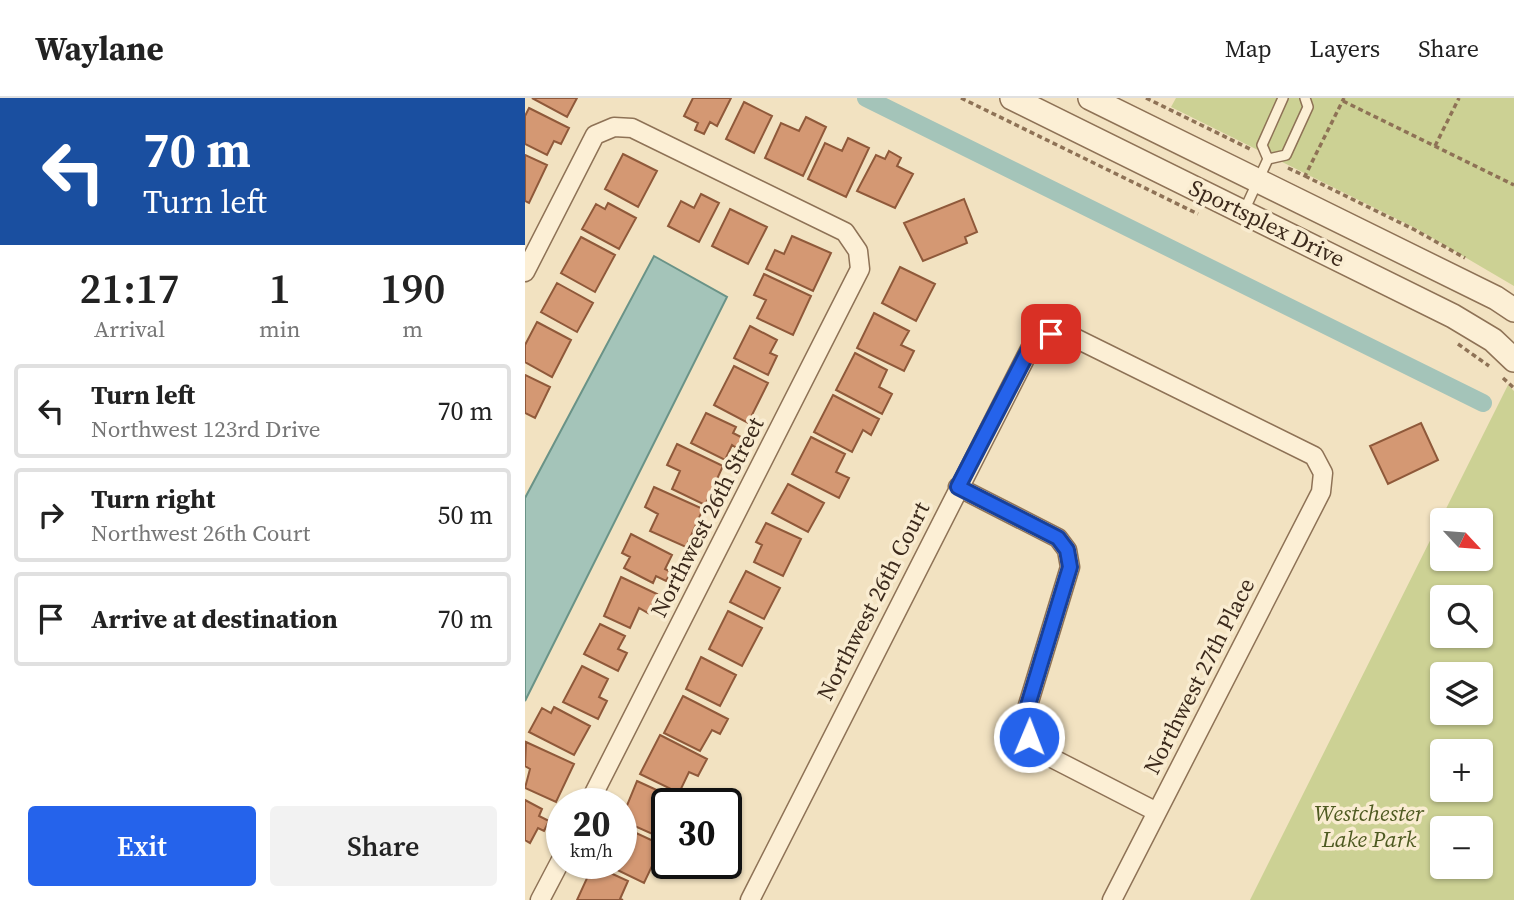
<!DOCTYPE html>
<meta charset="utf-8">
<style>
body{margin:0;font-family:"Source Serif 4",serif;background:#f2f2f2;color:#222;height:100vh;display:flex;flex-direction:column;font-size:26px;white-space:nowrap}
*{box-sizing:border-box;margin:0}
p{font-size:23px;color:#767676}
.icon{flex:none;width:38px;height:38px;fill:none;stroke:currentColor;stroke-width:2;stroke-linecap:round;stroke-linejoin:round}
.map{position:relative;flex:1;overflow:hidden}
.sheet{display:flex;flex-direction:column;background:#fff;width:525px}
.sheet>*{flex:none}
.top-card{background:#1a4fa0;color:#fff;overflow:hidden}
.needle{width:46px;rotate:116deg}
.fabs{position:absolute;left:905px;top:410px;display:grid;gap:14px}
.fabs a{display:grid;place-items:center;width:63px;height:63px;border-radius:7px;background:#fff;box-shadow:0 2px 5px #0004;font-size:35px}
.speed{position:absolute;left:21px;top:690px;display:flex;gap:14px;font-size:35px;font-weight:700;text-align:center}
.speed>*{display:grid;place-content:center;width:91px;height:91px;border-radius:50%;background:#fff;box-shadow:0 2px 5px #0004;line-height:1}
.speed small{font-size:18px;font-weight:400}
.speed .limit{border:4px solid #111;border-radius:10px;background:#fff;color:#111}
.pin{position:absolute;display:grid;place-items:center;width:60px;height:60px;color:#fff;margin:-30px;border-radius:14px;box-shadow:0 4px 10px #0006}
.me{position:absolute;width:77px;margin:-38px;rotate:1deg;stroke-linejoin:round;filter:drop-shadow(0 0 5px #0008)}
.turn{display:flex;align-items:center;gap:24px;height:147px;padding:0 28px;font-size:32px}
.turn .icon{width:91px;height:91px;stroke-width:2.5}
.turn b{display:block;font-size:49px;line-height:60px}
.eta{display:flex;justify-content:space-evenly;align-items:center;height:119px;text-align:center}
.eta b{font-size:42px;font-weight:600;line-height:49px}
.action{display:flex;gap:14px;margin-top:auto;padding:14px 28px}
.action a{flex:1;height:80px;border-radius:7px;background:#2563eb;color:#fff;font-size:28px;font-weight:600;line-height:80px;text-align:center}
.action a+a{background:#f2f2f2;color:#222}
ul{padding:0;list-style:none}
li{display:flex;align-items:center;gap:21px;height:94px;margin:0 14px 10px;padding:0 14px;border:4px solid #e0e0e0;border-radius:7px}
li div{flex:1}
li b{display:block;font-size:26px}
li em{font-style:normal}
header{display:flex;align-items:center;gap:42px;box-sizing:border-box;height:98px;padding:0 35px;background:#fff;border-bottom:2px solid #e0e0e0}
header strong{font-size:33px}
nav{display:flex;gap:38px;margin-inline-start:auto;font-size:24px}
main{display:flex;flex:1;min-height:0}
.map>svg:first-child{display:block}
</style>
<header>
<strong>Waylane</strong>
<nav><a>Map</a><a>Layers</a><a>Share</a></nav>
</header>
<main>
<section class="sheet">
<div class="top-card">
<div class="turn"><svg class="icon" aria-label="left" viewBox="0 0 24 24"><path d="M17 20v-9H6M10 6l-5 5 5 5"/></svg><div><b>70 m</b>Turn left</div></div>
</div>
<div class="eta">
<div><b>21:17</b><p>Arrival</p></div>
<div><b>1</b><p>min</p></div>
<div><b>190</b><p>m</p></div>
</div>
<ul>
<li><svg class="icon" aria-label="left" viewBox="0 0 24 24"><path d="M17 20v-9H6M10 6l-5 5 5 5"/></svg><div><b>Turn left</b><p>Northwest 123rd Drive</p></div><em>70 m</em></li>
<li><svg class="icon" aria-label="right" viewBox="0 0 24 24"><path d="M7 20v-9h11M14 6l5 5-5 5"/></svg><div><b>Turn right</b><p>Northwest 26th Court</p></div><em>50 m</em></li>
<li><svg class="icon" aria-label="arrive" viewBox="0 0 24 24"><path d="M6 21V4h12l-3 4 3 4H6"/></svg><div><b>Arrive at destination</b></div><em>70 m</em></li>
</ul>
<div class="action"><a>Exit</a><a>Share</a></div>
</section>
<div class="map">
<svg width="989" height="802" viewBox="0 0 989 802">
<rect width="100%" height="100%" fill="#f2e2c1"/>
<path fill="#ccd194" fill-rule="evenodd" d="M651 0H989V188L892 131 646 9Z
M983 287 989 293V802H725ZM917 422H956V460H917ZM917 499H956V537H917ZM917 576H956V614H917ZM917 653H956V691H917ZM917 730H956V768H917Z"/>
<path fill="#a4c4b9" stroke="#6a9387" stroke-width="2" d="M129 158 202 199 0 603V400Z"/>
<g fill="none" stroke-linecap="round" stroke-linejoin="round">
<path stroke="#a4c4b9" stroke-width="18" d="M341 0 958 305"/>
</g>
<path fill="#d49873" stroke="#8f593a" stroke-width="2" d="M7 0H52L42 19Z
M168 0H206L192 28 185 24 179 36 170 32 173 25 159 18Z
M219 4 247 18 229 55 201 41Z
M4 10 44 30 36 46 29 43 22 57 0 46V18Z
M281 19 301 29 278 78 240 60 256 25 274 33Z
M323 40 344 50 321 99 283 81 300 45 317 53Z
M364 53 376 60 372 68 388 76 370 110 332 93 351 57 360 61Z
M98 56 132 73 113 109 80 91Z
M0 57 22 67 4 105 0 103Z
M176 96 194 105 174 144 143 128 156 103 169 110Z
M439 101 452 134 440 139 442 145 398 163 379 125Z
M83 105 111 120 94 151 57 131 71 106 80 111Z
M205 111 242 129 223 166 187 148Z
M267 138 306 155 288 193 241 171 250 152 259 156Z
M56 139 90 157 70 194 36 175Z
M375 169 410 186 391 223 357 205Z
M239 176 286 198 268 237 232 220 241 202 229 197Z
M32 185 68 205 52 234 16 214Z
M349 215 384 233 376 247 389 253 379 273 332 250Z
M12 224 46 242 27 279 0 264V247Z
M225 228 252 242 245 255 252 258 243 277 209 260Z
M330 255 362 272 354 289 367 296 357 316 311 292Z
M209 268 243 285 223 325 189 307Z
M0 277 25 289 10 320 0 315Z
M308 297 354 321 346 337 338 332 327 354 289 334Z
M181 315 211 329 208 335 218 340 213 351 207 347 200 362 166 345Z
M896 325 913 362 863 386 845 348Z
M286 339 320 356 311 374 324 380 314 400 267 376Z
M152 346 198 368 180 407 147 391 155 373 142 367Z
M263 386 299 405 283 434 247 415Z
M129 389 178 411 161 449 125 433 133 416 120 409Z
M241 425 276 441 258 478 229 464 237 447 231 444Z
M106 436 147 457 140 471 146 474 141 483 131 478 128 485 99 470 105 459 97 455Z
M221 473 255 490 239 521 205 504Z
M96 479 132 496 123 515 114 510 105 530 79 518Z
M203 513 237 530 217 568 184 551Z
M75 526 100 538 93 551 102 555 93 573 59 556Z
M176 559 211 577 195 608 161 591Z
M57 568 83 581 74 599 82 603 73 621 38 604Z
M158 598 203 621 195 636 187 632 175 653 139 635Z
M29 609 65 628 49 657 4 634 17 610 26 615Z
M135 637 182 661 173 678 164 674 154 695 115 676Z
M1 644 49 666 31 704 0 690 5 671 0 668Z
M112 683 147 699 138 717 142 719 141 742 96 722Z
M0 702 17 711 14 718 24 723 19 733 13 730 5 745 0 742Z
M96 728 137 747 119 785 78 765H96Z
M68 767 103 783 95 801 98 802H52Z"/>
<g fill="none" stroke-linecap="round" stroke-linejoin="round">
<g stroke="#8e7256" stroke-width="12">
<path id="service" d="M743 61 761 57 783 9 780 0
M719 113 743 61 737 47 758 0"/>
</g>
<g stroke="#8e7256" stroke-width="21">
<path id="minor" d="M0 174 70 37 89 29 107 30 320 134 333 153 335 171 64 705
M433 389 533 440 542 452 545 469 500 617 504 639 519 656 632 714
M15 802 37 760
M225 802 508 245 526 236 544 237 789 358 798 375 796 394 587 802"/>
</g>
<g stroke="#8e7256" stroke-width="26">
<path id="tertiary" d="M487 0 928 218 968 242 989 262
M565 0 971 200 989 212"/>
</g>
<path stroke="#8e7256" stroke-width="3.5" stroke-dasharray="5 3.5" stroke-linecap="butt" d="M436 0 673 116
M621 0 725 51
M818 3 989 87
M910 48 934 0
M763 70 780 78 819 0
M780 78 890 132 940 160
M933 246 964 268
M978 280 989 290"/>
<use href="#service" stroke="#fcefd5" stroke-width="9"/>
<use href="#minor" stroke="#fcefd5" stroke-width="18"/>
<use href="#tertiary" stroke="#fcefd5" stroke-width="23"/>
</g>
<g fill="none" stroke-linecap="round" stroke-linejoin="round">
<g stroke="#184099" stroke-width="18">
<path id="route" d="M504 639 500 617 545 469 542 452 533 440 433 389 508 244 526 236"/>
</g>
<use href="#route" stroke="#2563eb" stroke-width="12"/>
</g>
<g text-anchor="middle" stroke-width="7" stroke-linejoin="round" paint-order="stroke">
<g font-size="23" fill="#3c2a1c" stroke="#f9ecd1">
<text transform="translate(742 125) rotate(26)" y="8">Sportsplex Drive</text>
<text transform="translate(182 419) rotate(-63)" y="8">Northwest 26th Street</text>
<text transform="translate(348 503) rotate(-63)" y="8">Northwest 26th Court</text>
<text transform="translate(674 578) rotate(-63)" y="8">Northwest 27th Place</text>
</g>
<g font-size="23" font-style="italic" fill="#4e5a21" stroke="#f9ecd1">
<text x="844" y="723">Westchester<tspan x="844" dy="26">Lake Park</tspan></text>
</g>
</g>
</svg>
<div class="fabs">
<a><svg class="needle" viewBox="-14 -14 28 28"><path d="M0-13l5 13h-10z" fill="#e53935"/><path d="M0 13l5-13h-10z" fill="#767676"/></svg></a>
<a><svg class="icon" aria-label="search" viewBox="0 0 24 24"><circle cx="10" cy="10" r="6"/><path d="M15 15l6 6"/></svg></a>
<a><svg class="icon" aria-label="layers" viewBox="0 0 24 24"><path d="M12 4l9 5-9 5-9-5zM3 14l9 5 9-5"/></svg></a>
<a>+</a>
<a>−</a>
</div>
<div class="speed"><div>20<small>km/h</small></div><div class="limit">30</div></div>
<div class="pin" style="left:526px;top:236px;background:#d93025"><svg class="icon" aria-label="arrive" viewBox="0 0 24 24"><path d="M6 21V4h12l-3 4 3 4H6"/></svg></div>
<svg class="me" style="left:504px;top:639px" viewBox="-20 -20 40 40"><circle r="17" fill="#2563eb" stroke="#fff" stroke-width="3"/><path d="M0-11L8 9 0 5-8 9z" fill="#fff"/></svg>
</div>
</main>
